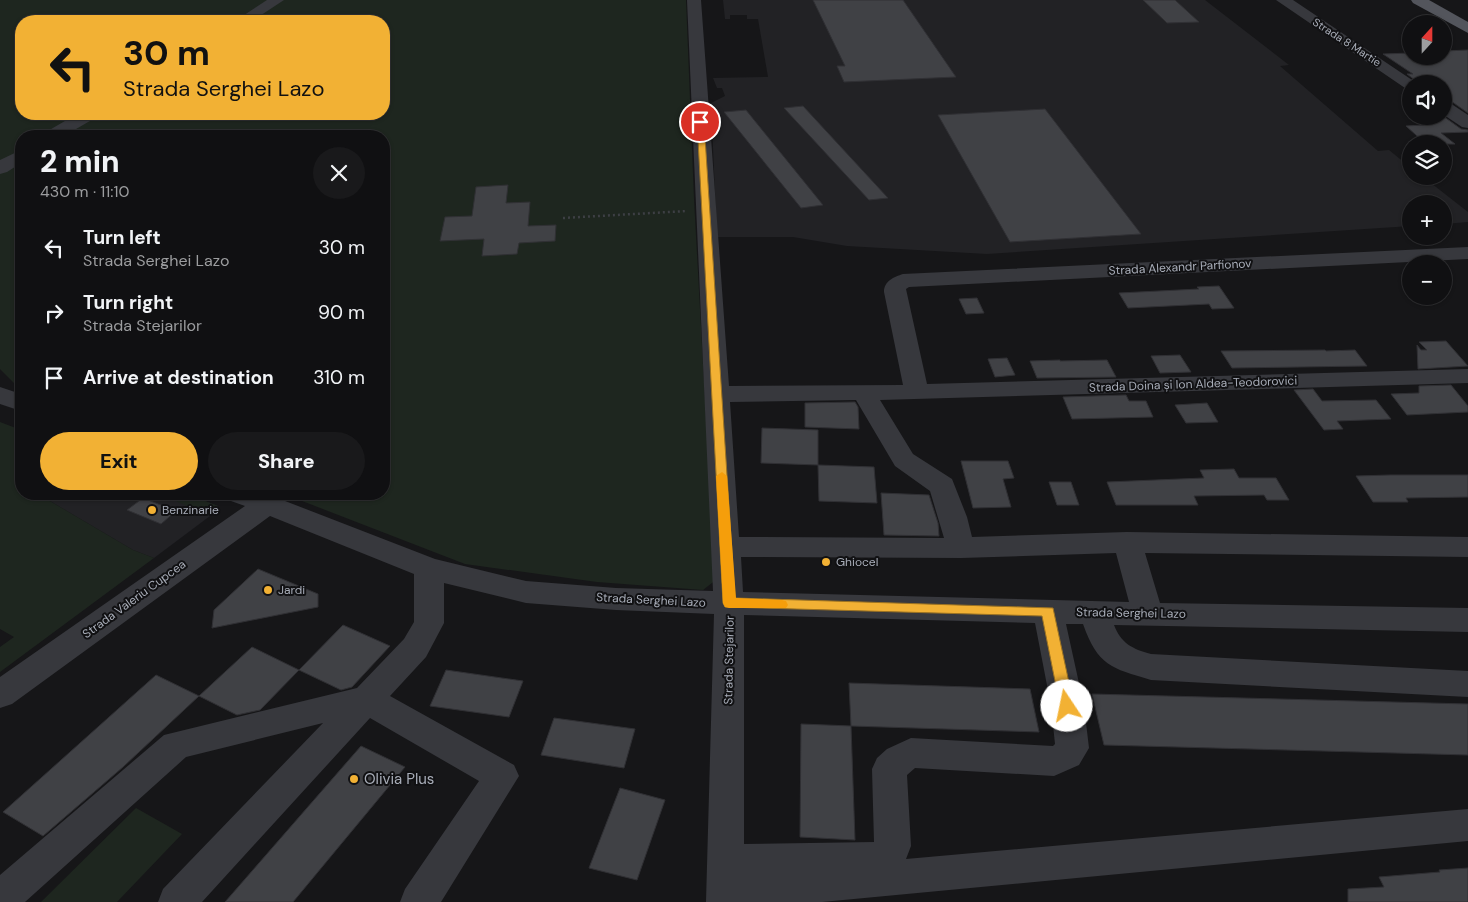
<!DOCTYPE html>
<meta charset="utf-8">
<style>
body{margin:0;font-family:"DM Sans",sans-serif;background:#19191b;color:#f1f3f6;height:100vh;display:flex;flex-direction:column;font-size:19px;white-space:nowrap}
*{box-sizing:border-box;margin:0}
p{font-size:16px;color:#9c9d9f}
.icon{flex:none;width:28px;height:28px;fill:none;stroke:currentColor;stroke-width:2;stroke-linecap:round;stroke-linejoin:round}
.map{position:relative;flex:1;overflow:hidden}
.details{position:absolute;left:15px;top:130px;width:375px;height:370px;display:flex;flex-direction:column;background:#101012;border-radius:20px;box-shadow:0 1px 4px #0004,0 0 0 1px #303032}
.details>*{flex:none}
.guide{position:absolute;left:15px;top:15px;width:375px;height:105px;border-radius:20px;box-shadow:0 1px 4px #0004,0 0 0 1px #303032;background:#f2b134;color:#111;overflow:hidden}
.needle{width:32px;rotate:21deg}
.controls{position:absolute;left:1402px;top:15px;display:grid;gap:10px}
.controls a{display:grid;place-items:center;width:50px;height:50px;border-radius:50%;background:#101012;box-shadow:0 1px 4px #0004,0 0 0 1px #303032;font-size:25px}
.pin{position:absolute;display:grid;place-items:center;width:42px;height:42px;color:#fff;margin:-21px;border:2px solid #fff;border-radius:50%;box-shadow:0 1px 5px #0007}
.me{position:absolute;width:55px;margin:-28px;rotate:349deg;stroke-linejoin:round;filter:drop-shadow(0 0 4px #0008)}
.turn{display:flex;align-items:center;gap:18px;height:105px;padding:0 25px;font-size:22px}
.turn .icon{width:65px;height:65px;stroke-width:2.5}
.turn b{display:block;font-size:35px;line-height:42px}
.round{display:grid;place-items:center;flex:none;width:52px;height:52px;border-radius:26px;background:#19191b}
.overview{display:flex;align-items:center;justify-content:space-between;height:85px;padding:0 25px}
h1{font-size:30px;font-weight:800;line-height:38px}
.action{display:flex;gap:10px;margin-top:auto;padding:10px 25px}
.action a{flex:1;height:58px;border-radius:30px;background:#f2b134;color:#111;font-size:20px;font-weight:800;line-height:58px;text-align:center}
.action a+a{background:#19191b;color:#f1f3f6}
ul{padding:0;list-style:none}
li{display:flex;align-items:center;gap:15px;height:65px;padding:0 25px}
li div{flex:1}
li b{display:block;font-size:19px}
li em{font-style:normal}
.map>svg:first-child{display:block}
</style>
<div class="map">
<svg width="1468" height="902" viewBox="0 0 1468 902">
<rect width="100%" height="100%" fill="#161618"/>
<path fill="#222225" d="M723 0H1205L1289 65 1280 66 1378 151 1389 150 1411 168V176H1422L1468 212V222L1444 224V204H1411V226L987 254 847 246 793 237H717L711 103 725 96 722 88H717L713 78 768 77 758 19H747V15H730V19H725Z
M38 494H187L218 506 214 513 154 558 133 550Z"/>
<path fill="#1e261f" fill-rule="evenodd" d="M0 0H686L694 199 712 529 717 579 703 590 597 582 465 564 284 494H384V136H21V390L0 369ZM21 21H384V114H21Z
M0 422 21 430V494H38L133 550 154 558 0 672V647L14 637 0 629Z
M159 494H187L218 506 211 516Z
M136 808 182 834 117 902H41Z"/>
<path fill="#404145" stroke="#303034" d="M813 0H903L956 77 844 82 837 66H845Z
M1143 0H1175L1199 22 1167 23Z
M1468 50V113L1451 101 1444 100V84H1420L1407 74H1413L1383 54 1411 53V56H1444V51Z
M803 106 888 198 869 200 784 108Z
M1045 109 1141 234 1010 242 938 115Z
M746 110 823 205 801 208 724 112Z
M1413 116H1443L1461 129 1468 130V132L1441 133 1455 144H1426L1406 126 1424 125Z
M508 185 506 203 530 202 528 226 556 225 555 241 519 243 517 254 482 256 484 239 440 241 445 217 472 216 476 187Z
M1219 286 1234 308 1212 309 1209 304 1128 308 1119 293 1199 289 1197 287Z
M977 298 984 313 966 314 959 299Z
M1446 341 1468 366 1418 369 1417 345 1421 350H1427L1419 342Z
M1325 350 1326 351 1355 350 1367 366 1232 368 1221 351Z
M1180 355 1191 372 1160 373 1151 356Z
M1007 358 1015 375 995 377 988 359Z
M1060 360V361L1107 360 1116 377 1037 378 1030 361Z
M1451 385 1468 406V412L1407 415 1391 394 1419 393V386Z
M1313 389 1322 401 1376 400 1391 419 1337 421 1343 429 1324 430 1294 390Z
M1126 395 1129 401H1146L1153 417 1072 419 1063 397Z
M855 402 858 407 859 429 805 427V403Z
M1207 403 1218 422 1186 423 1175 405Z
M762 428 818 430V465L761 463Z
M961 461H1008L1014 478 1003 479 1011 507 973 508Z
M818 465 874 467 877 503 819 501Z
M1234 469 1239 478H1276L1289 500H1267L1264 495 1194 496 1198 505H1116L1107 482 1204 478 1200 470Z
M1390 475H1468V497L1406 498 1408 502H1373L1356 476Z
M1049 482H1071L1079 505H1057Z
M881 493 929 495 938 523 939 536 884 535Z
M143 498 176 511 161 524 127 510Z
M258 569 318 594V607L212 628 214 610Z
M343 625 390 646 352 687 341 690 299 670Z
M252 647 299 670 260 710 237 715 199 696Z
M446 670 523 681 509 717 430 706Z
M156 675 199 696 123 767 43 836 3 812Z
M849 683 1030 689 1039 732 851 726Z
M1092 694 1468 704V755L1104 745Z
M554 718 635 729 624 768 541 755Z
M801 724 851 726 855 840 800 837Z
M361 746 405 767 293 902H225Z
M620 788 665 800 637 880 589 868Z
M1468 868V902H1348V889L1384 887 1379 877 1440 872 1439 870Z"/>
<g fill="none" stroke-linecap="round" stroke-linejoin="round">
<path stroke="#3d3f44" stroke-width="2.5" stroke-dasharray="2 3" stroke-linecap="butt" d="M563 218 687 211"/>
<path fill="#37383d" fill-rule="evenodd" d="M267 0H284L252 21H235Z
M687 0H701L729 386 903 385 884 292C884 281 894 277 903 274L1468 247V259L909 287 906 289 927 384 1468 369V383L880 400 913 454 952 479 967 517 972 537 1127 532 1468 537V557L1145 553 1160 603 1468 608V632L1114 625C1121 643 1132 649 1151 654L1468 671V697L1151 680C1111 668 1098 666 1083 624H1066L1084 706 1089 748 1079 765 1054 776 915 768 907 775 911 846 906 859 1468 809V841L822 902H706L714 614 616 610 526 603 444 583V623L426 657 390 696 514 765 519 776 441 902H400L405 889 479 781 370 718 202 902H158L163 889 323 723 186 757 25 902H0V875L164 735 357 688 404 639 414 622V574L270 516 12 704 0 708V677L245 506 231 501 227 494H267L435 559 526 581 616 588 713 591ZM856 400 895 466 930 491 944 538 739 537 730 402ZM1116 553 1129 602 743 592 741 557 961 558ZM744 615 1035 623 1051 706 1055 744 1053 746 911 738 887 749 877 758 872 769 874 842 744 844Z
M1276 0H1293L1418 84H1411V90L1405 88Z
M1444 102 1450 103 1468 115V128L1462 127 1444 115Z
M77 114H98L95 118 64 136H43L46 132Z
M21 150V163L7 172 0 174V160Z
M0 387 21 394V411L0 404Z"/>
<path fill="#53555c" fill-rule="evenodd" d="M1411 0H1429L1468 22V33L1413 3Z"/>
</g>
<path fill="#f2b134" stroke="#9d7322" d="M697 121 704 122 735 598 1053 608 1074 706 1072 710 1067 712 1062 710 1060 706 1042 616 725 607 723 603Z"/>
<path fill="#f59e0b" d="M722 472 727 476 736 598 782 600 786 601 788 605 786 608H729L725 607 723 603 716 476Z"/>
<g fill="#f2b134" stroke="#111113" stroke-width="2">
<circle cx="152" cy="510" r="5"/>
<circle cx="826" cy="562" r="5"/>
<circle cx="268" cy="590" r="5"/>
<circle cx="354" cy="779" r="5"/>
</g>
<g text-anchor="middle" stroke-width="4" stroke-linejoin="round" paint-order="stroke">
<g font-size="11" fill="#a8adb8" stroke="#111113">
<text transform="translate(1347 42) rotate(33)" y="4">Strada 8 Martie</text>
</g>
<g font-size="12" fill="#a8adb8" stroke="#111113">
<text transform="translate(1180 267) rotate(-3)" y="4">Strada Alexandr Parfionov</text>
<text transform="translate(1193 384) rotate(-2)" y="4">Strada Doina și Ion Aldea-Teodorovici</text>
<text transform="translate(134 599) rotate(-36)" y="4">Strada Valeriu Cupcea</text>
<text transform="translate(651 600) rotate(3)" y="4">Strada Serghei Lazo</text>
<text transform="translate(1131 613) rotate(1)" y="4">Strada Serghei Lazo</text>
<text transform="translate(729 660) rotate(-89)" y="4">Strada Stejarilor</text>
</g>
<g font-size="12" fill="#a8adb8" stroke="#111113" text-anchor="start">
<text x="162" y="514">Benzinarie</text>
<text x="836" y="566">Ghiocel</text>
<text x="278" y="594">Jardi</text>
</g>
<g font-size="15" fill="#a8adb8" stroke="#111113" text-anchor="start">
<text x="364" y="784">Olivia Plus</text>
</g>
</g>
</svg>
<div class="controls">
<a><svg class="needle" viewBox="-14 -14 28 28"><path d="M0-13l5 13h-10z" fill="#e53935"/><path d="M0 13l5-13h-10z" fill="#9c9d9f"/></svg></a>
<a><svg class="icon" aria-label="sound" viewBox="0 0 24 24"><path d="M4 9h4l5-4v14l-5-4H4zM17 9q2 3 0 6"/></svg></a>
<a><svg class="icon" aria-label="layers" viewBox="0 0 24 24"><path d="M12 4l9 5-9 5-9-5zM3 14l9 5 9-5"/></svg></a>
<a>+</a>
<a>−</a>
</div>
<div class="pin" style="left:700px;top:122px;background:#d93025"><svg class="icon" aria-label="arrive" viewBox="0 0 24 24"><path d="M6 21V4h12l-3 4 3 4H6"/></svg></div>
<svg class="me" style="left:1067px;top:706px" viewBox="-20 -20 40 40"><circle r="19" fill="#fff"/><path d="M0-13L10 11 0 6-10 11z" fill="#f2b134"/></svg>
<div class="guide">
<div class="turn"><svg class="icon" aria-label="left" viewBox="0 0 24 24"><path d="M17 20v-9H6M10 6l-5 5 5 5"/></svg><div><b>30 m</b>Strada Serghei Lazo</div></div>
</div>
<section class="details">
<div class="overview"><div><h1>2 min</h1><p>430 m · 11:10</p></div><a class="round"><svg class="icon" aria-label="close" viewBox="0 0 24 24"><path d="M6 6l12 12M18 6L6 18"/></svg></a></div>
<ul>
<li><svg class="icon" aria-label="left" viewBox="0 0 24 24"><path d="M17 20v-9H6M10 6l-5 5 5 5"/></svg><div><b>Turn left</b><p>Strada Serghei Lazo</p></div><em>30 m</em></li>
<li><svg class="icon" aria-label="right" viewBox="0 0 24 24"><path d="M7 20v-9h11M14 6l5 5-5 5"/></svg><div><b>Turn right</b><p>Strada Stejarilor</p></div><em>90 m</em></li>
<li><svg class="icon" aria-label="arrive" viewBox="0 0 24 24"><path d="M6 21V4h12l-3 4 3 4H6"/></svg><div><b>Arrive at destination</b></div><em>310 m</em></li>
</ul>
<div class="action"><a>Exit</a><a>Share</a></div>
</section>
</div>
